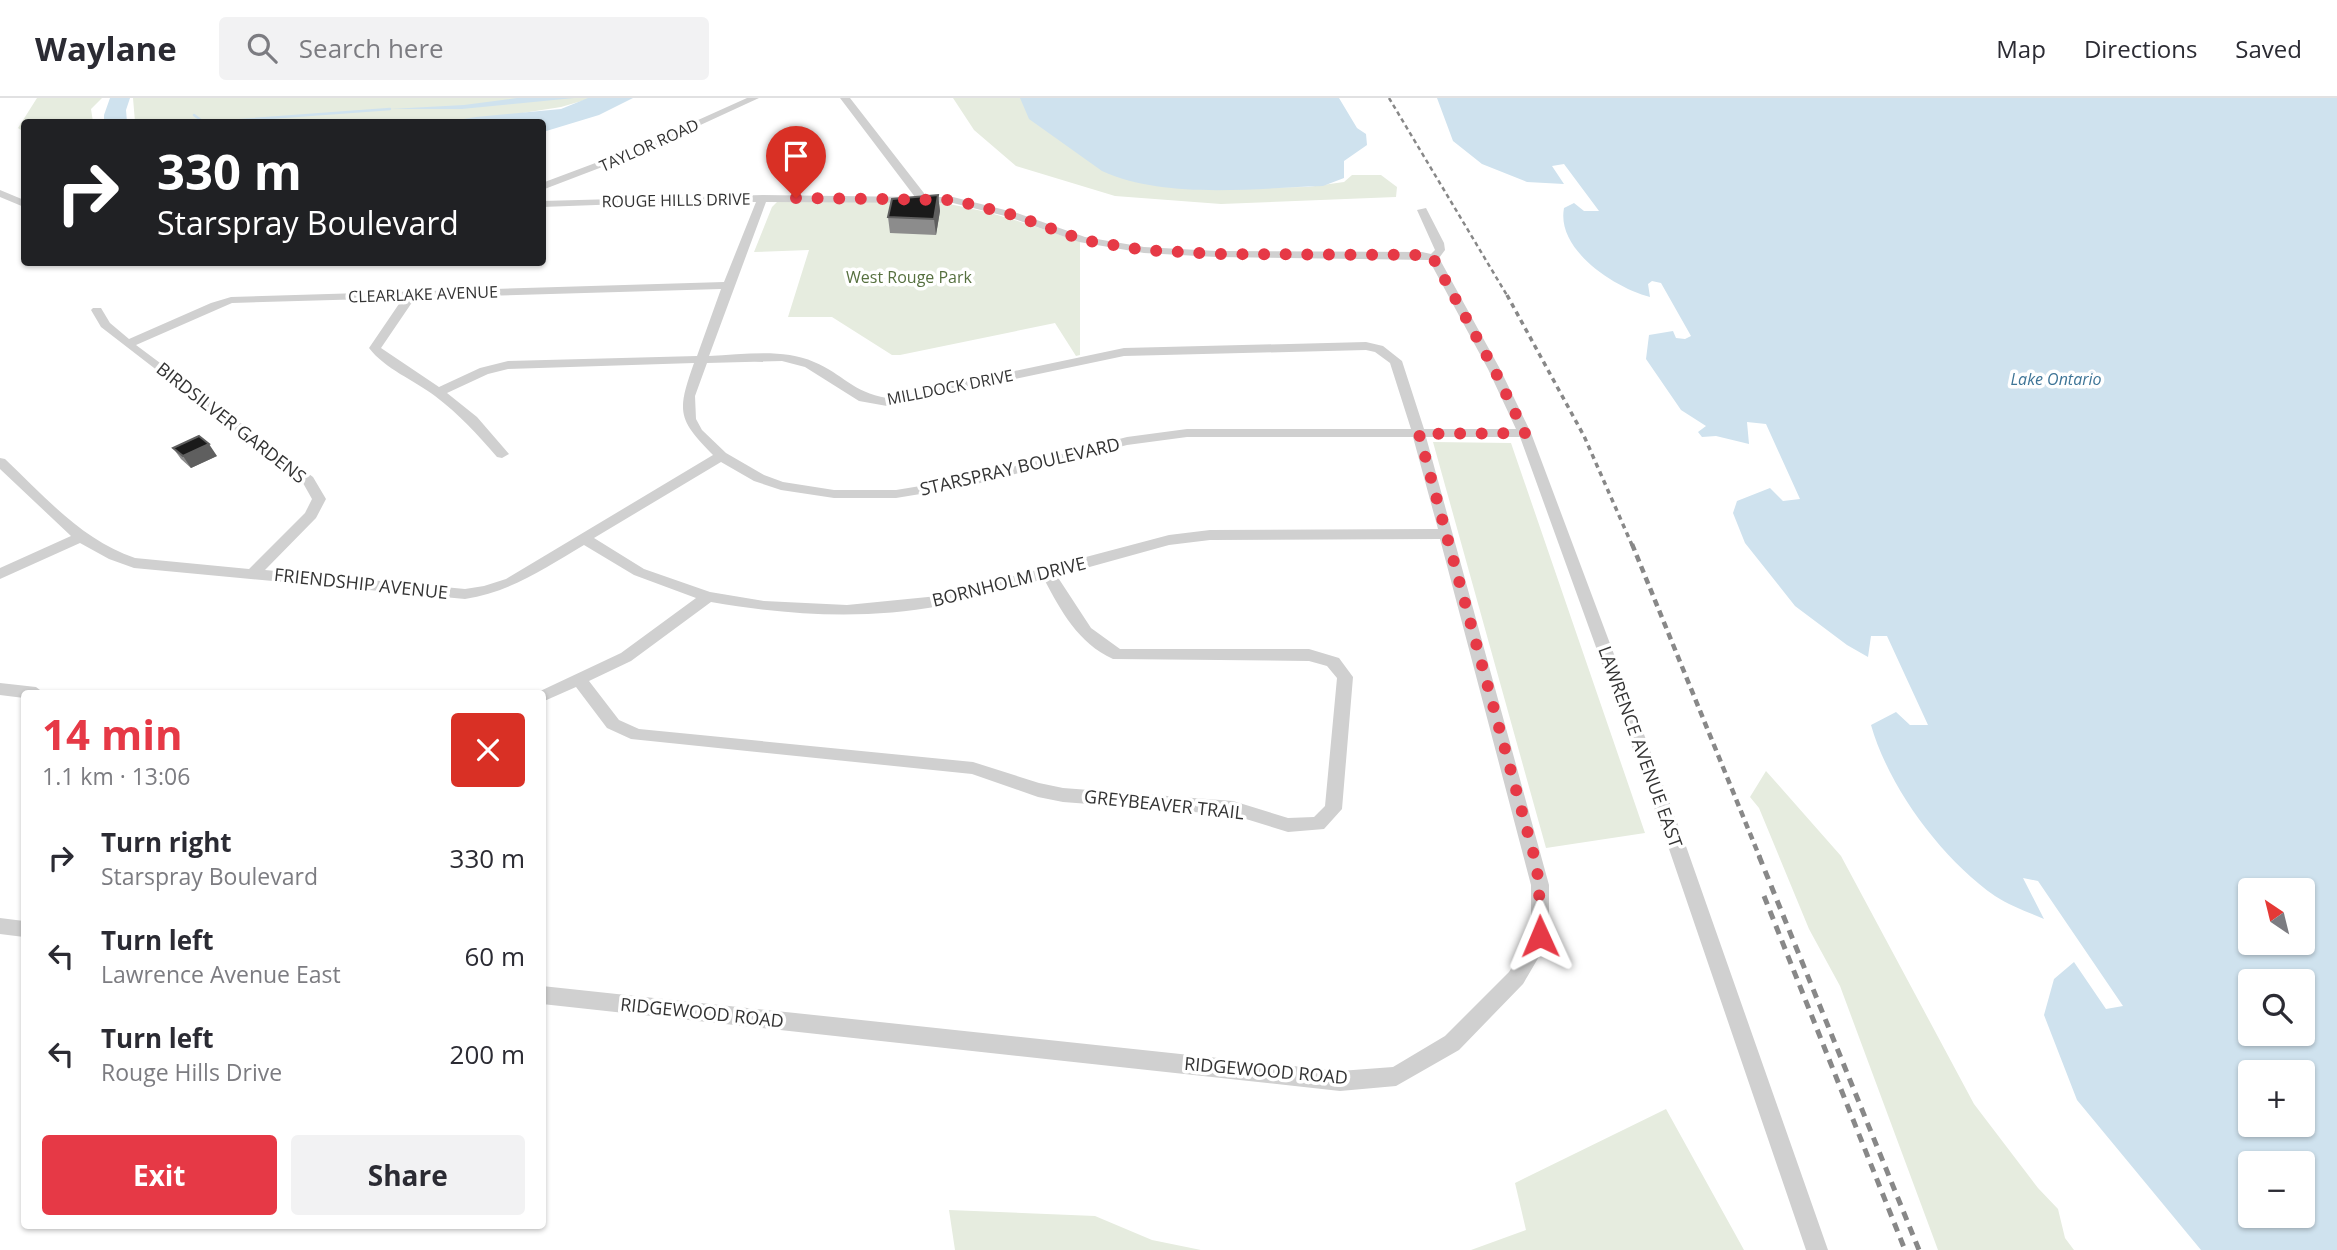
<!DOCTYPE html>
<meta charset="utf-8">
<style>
body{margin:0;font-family:"Open Sans",sans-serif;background:#f2f2f3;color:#2b2b33;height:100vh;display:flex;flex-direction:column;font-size:26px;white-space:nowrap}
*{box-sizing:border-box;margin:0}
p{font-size:23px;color:#7c7c81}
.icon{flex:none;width:38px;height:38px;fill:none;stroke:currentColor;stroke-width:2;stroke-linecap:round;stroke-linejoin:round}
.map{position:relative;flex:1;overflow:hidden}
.panel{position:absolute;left:21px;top:592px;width:525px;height:539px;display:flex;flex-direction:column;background:#fff;border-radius:7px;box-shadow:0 2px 5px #0004}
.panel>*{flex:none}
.hud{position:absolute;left:21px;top:21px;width:525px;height:147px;border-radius:7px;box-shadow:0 2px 5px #0004;background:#202124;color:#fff;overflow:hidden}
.needle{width:46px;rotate:325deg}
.fabs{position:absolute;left:2238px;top:780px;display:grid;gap:14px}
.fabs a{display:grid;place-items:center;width:77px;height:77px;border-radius:7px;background:#fff;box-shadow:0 2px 5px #0004;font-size:35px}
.pin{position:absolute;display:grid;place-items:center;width:60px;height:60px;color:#fff;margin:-72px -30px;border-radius:50% 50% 50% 0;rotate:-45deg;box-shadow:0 0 7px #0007}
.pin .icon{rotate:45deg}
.me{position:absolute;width:77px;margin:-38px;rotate:359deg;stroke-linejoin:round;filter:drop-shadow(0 0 5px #0008)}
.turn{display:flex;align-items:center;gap:24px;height:147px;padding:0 21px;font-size:32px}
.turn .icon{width:91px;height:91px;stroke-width:2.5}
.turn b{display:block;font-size:49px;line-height:60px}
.round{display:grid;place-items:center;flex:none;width:74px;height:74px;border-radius:7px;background:#f2f2f3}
.summary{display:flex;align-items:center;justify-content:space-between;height:119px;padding:0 21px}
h1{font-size:42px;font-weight:700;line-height:52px;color:#e63946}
.action{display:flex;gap:14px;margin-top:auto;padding:14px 21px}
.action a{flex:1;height:80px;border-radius:7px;background:#e63946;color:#fff;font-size:28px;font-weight:700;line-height:80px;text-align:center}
.action a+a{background:#f2f2f3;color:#2b2b33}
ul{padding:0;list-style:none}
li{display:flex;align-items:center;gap:21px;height:98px;padding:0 21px}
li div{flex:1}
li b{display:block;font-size:26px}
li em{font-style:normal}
header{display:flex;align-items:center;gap:42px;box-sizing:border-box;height:98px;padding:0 35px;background:#fff;border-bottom:2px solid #e1e1e2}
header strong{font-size:33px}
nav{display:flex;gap:38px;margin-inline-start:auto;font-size:24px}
.search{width:490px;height:63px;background:#f2f2f3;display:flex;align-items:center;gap:18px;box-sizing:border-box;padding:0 24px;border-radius:7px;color:#7c7c81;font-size:26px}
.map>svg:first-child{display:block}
</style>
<header>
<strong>Waylane</strong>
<div class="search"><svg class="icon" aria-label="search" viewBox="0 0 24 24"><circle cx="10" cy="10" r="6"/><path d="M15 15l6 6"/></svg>Search here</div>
<nav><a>Map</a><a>Directions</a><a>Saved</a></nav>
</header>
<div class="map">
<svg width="2337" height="1152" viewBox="0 0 2337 1152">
<rect width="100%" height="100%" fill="#fff"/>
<path fill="#e6ecdf" d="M37 0H102L91 11 93 24H24V34L18 30Z
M133 0H592L561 9 465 24H135Z
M953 0H1024L1117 78 1139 84 1230 90 1308 89 1344 84 1352 77H1381L1397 89 1396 99 1221 106 1115 98 1016 68 974 32Z
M926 103C981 109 1029 126 1080 144V257L1076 258 1055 225 900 257H892L832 219H788L809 152 754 154 772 109 777 104Z
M1433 344 1511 345 1645 735 1546 750Z
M1766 673 1841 758 1974 1006 2038 1090 2058 1111 2065 1140 2074 1152H1938L1840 888 1809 831 1759 710 1750 699Z
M1666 1011 1744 1152H1471L1526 1132 1515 1085Z
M949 1112 1095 1118 1152 1142 1201 1152H955Z"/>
<path fill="#cfe2ee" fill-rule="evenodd" d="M110 0H130L126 12 127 24H104V17Z
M517 0H574L462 11H390L464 7Z
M588 0H633L599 17 543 34 542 24H446L476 19 561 11Z
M1020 0H1339L1357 30 1366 36 1367 47 1344 63V80L1323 88C1254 90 1166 102 1102 73L1029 21Z
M1437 0H2337V1152H2201L2077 1002 2044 917 2054 881 2074 864 2106 911 2123 908 2038 783 2023 780 2044 821C2028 814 2010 808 1995 798 1942 761 1889 690 1871 627L1896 614 1910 627H1928L1887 538H1871L1868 559 1847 547 1795 508 1745 445 1733 415 1737 403 1770 390 1783 403 1800 401 1766 326 1747 324 1749 346 1716 338 1702 339 1698 334 1706 328 1681 312 1646 261 1649 237 1673 233 1676 240 1685 241 1691 238 1661 185 1652 183 1648 186 1650 199C1615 190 1556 152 1564 110L1574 105 1584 113H1599L1564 66 1552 68 1564 86 1527 84 1482 66 1453 43ZM2250 793H2303V845H2250ZM2250 884H2303V936H2250ZM2250 975H2303V1027H2250ZM2250 1066H2303V1118H2250Z"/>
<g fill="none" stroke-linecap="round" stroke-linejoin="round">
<path stroke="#cfe2ee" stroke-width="2.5" d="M194 17 202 23 214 24 390 11"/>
<path fill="#d0d0d0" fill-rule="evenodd" d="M747 0H759L644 53 542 92V85L638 49Z
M840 0H850L927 99H953L1017 115 1085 139 1144 149 1216 153 1422 154 1431 156 1435 152 1417 112 1426 110 1444 145 1445 152 1439 160 1500 271 1531 335 1687 751 1828 1152H1806L1669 751 1520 339H1426L1549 787V839L1547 845 1523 886 1459 952 1396 988 1340 993 542 906V888L1340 973 1393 969 1445 938 1509 874 1531 838V787L1440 441 1210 442 1169 447 1057 478 1091 530 1120 551H1309L1339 560 1353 579 1342 711 1324 731 1288 734 1233 717 1063 704 1038 699 972 676 631 641 607 630 576 589 542 604V595H536L621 555 696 500 634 477 584 447C545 470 511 494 465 501L134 470 109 461 80 445 0 481V470L71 438 0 371V360L5 361C45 399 82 442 135 460L249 471 305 415 312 401 303 385 101 229 91 212 93 210H101L110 225 129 241 211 205 231 199 724 184 756 104H677L542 109V103L763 97 915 99ZM766 104 953 105 1009 119 1079 144 1144 155 1216 159 1429 162 1488 271 1516 331H1424L1402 263 1383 248 1366 244 1124 250 887 300C852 294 843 276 814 264 782 250 743 257 709 258ZM721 191 697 258 508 263 480 270 439 289 381 250 415 200ZM403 200 369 250C385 271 414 282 435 298 459 316 478 337 497 359L502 360 509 356 477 319 447 295 488 276 508 271 694 265C677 313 677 321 713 357L506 481 484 488 465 491 265 472 316 420 326 401 313 379 136 247 232 205ZM1366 252 1375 254 1390 265 1411 331H1187L1127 339 969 380 896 392H834L783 384 764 377 726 355 702 332 696 321 695 298 707 265 782 263 805 269 859 303 887 308 1124 258ZM1187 339H1413L1438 431 1210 432 1169 437 938 498 847 507 764 503 710 494 644 471 594 440 721 364 754 383 781 392 834 400H896L969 388 1127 347ZM1044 481C1061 513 1078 545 1113 561L1309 563 1327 568 1337 580 1325 708 1314 719 1288 720 1233 703 1063 690 1039 685 973 664 639 631 619 622 589 583 631 563 711 504C786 517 864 522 940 508 975 501 1010 490 1044 481Z
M0 92 24 102V109L0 99Z
M0 585 36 589 44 595H24V600L0 597Z
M0 820 24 823V839L0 836Z"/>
<path stroke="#888" stroke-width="2.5" stroke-dasharray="4.5 3.5" stroke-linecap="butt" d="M1389 0 1508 199"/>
<path stroke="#888" stroke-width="3.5" stroke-dasharray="5 4.5" stroke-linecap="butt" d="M1507 197 1584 338 1632 447"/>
<path stroke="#888" stroke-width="4.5" stroke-dasharray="7 5" stroke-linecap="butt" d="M1632 446 1760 760"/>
<path stroke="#888" stroke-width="5" stroke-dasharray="9 7" stroke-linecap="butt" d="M1759 758 1919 1152
M1764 798 1905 1152"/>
</g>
<path fill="#8c8c8c" d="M938 97 940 113 936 137 890 135 888 119Z
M173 350 217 358 191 370 181 361Z"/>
<path fill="#5f5f5f" d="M938 97 940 113 936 137 934 121Z
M209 346 217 358 191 370 183 358Z"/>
<path fill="#1a1a1a" stroke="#5f5f5f" stroke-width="2" d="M938 97 934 121 888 119 892 101Z
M199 338 209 346 183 358 173 350Z"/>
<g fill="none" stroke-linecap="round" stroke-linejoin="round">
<path stroke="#e63946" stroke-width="12" stroke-dasharray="0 21.6" d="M796 100 953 102 1013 117 1083 142 1144 152 1216 156 1422 157 1433 160 1494 271 1525 335 1419 336 1536 765 1539 787 1540 838"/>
</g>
<g text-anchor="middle" stroke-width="7" stroke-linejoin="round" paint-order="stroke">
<g font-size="16" fill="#333" stroke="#fff">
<text transform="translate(649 47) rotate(-24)" y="6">TAYLOR ROAD</text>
<text transform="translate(676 102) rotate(-1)" y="6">ROUGE HILLS DRIVE</text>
<text transform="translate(423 196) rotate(-2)" y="6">CLEARLAKE AVENUE</text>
<text transform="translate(950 289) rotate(-11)" y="6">MILLDOCK DRIVE</text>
</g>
<g font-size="16" fill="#56703f" stroke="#fff">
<text x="909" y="185">West Rouge Park</text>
</g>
<g font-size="16" font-style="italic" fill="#3f7597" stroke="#fff">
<text x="2056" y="287">Lake Ontario</text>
</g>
<g font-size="18" fill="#333" stroke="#fff">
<text transform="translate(231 325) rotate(38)" y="6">BIRDSILVER GARDENS</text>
<text transform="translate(1020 369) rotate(-13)" y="6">STARSPRAY BOULEVARD</text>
<text transform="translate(1009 484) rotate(-14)" y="6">BORNHOLM DRIVE</text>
<text transform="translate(361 486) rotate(6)" y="6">FRIENDSHIP AVENUE</text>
<text transform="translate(1640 649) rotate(70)" y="6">LAWRENCE AVENUE EAST</text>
<text transform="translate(1164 707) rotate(6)" y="6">GREYBEAVER TRAIL</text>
<text transform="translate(702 915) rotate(6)" y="6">RIDGEWOOD ROAD</text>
<text transform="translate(1266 973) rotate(5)" y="6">RIDGEWOOD ROAD</text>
</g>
</g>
</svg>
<div class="fabs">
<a><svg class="needle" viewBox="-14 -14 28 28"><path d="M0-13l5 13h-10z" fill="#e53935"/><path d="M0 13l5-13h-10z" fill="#7c7c81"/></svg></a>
<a><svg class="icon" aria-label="search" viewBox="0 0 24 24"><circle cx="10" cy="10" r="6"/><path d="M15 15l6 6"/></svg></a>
<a>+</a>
<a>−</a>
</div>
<div class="pin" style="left:796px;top:100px;background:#d93025"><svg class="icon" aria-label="arrive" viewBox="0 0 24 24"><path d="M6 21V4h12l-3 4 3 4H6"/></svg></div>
<svg class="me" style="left:1540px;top:838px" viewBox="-20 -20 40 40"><path d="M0-17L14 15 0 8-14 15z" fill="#e63946" stroke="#fff" stroke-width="4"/></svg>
<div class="hud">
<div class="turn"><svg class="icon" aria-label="right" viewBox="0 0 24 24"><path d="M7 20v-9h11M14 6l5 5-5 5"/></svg><div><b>330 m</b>Starspray Boulevard</div></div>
</div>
<section class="panel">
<div class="summary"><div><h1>14 min</h1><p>1.1 km · 13:06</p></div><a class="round" style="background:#d93025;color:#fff"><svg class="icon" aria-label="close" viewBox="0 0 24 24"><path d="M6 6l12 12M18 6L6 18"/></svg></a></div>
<ul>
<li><svg class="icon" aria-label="right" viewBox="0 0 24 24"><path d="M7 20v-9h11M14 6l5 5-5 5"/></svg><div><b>Turn right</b><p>Starspray Boulevard</p></div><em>330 m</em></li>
<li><svg class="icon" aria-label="left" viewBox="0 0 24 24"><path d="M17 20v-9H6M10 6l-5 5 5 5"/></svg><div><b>Turn left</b><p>Lawrence Avenue East</p></div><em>60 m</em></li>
<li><svg class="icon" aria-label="left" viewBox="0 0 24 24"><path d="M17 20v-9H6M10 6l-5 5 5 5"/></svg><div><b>Turn left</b><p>Rouge Hills Drive</p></div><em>200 m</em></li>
</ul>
<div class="action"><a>Exit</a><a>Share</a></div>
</section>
</div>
